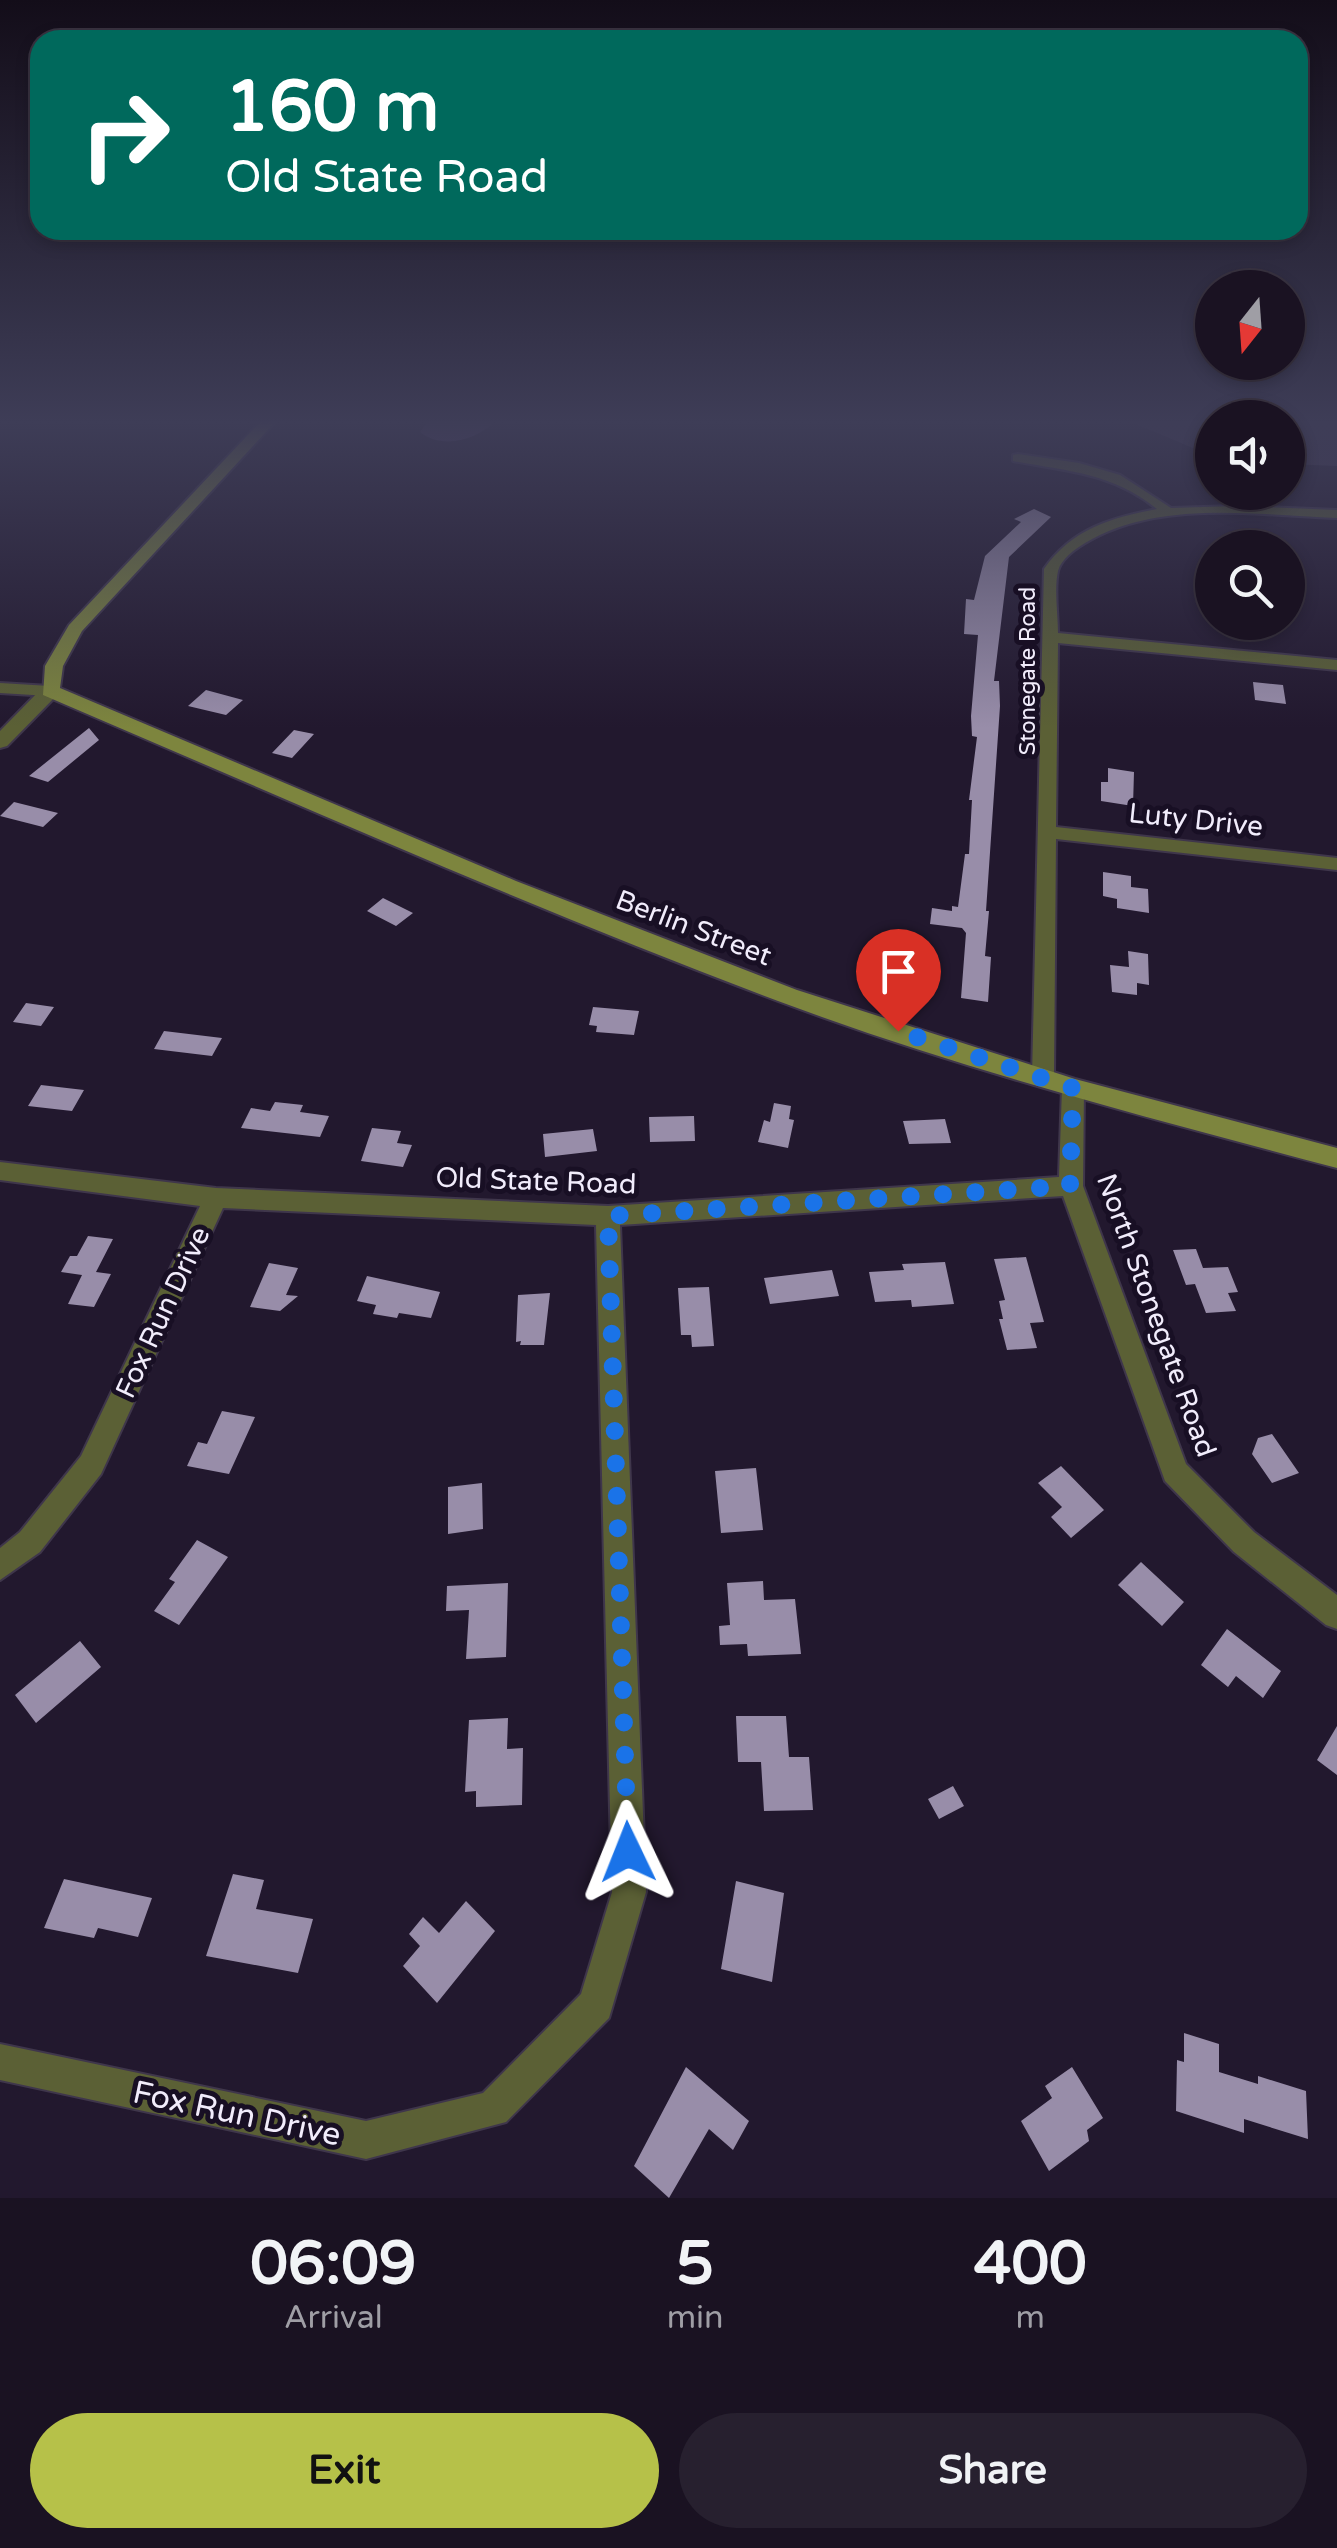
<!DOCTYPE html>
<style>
body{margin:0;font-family:"Varela Round",sans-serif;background:#27202f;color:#f1f3f6;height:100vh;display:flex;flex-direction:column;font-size:38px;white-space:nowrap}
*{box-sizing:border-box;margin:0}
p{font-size:32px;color:#9f9ea5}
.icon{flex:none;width:55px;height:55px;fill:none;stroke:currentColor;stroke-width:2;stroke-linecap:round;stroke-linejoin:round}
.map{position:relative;height:2198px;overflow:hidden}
.side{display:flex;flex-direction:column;background:#1a1222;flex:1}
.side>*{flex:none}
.banner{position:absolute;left:30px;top:30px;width:1278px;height:210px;border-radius:30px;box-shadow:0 5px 15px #0003,0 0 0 2px #383240;background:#00695c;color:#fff;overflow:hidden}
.needle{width:65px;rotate:197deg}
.tools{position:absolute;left:1195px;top:270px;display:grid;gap:20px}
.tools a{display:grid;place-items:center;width:110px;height:110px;border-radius:50%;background:#1a1222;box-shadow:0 5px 15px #0003,0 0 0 2px #383240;font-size:50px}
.pin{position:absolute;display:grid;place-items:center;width:85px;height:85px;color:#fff;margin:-102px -42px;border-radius:50% 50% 50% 0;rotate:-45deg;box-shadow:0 0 10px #0007}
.pin .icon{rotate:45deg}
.me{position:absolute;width:110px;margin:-55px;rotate:358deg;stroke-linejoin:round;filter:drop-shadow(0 0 8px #0008)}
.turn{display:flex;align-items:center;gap:35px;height:210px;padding:0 30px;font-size:45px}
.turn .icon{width:130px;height:130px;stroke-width:2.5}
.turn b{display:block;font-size:70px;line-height:85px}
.eta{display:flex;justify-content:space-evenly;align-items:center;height:170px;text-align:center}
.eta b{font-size:60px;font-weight:700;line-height:70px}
.primary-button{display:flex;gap:20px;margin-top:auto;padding:20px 30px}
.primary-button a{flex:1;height:115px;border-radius:60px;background:#b6c149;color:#111;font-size:40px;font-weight:700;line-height:115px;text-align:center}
.primary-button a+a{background:#27202f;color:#f1f3f6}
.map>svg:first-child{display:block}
</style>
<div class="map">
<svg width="1337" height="2198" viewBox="0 0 1337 2198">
<rect width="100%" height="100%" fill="#22182e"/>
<path fill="#443854" d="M1111 420H1212V456L1136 424Z
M1288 420H1337V466L1288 464Z"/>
<path fill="#5a4676" d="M429 420H496C478 440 442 450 420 432Z"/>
<path fill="#988da9" d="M1034 509 1051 517 1009 557 994 681H999L1000 706 986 911H989L985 956 991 957 988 1002 961 998 966 933 962 928 930 924 932 908 952 911V906L958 907 965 854H969L972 800H969L977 737 972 736 971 716 978 635 964 634 966 599 974 600 985 556 1021 522 1014 519Z
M1253 682 1283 685 1286 704 1255 700Z
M206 690 243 700 226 715 188 706Z
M89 728 99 740 48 782 29 776Z
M294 730 314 734 292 758 272 753Z
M1108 768 1134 772 1133 806 1101 801V782H1108Z
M14 802 58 813 43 827 0 816Z
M1103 872 1131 876V887L1148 889 1149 913 1117 908V899L1103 896Z
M383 898 413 913 396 926 367 911Z
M1128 951 1148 954 1149 985 1137 983V995L1112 992 1110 965 1129 967Z
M26 1003 54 1007 41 1026 13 1022Z
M593 1007 639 1011 634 1035 596 1032 597 1026 589 1025Z
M164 1031 222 1038 212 1056 154 1049Z
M41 1085 84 1090 72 1111 28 1106Z
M275 1102 303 1105 300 1112 329 1116 320 1137 241 1128 251 1108 270 1111Z
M774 1103 791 1106 789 1119 794 1120 788 1148 758 1142 764 1120 770 1122Z
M694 1116 695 1141 650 1142 649 1117Z
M945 1119 951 1143 909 1144 903 1121Z
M372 1128 401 1131 397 1143 412 1145 403 1167 361 1161Z
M593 1129 597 1151 545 1157 543 1134Z
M88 1236 113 1239 96 1272 111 1274 94 1307 68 1304 82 1275 61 1272 70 1256H77Z
M1196 1249 1203 1268 1228 1267 1238 1292 1228 1293 1236 1311 1206 1313 1195 1284 1186 1285 1173 1250Z
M1026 1257 1044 1322 1030 1323 1037 1348 1007 1350 999 1319H1003L999 1301 1005 1300 994 1259Z
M945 1262 954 1304 912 1307 911 1300 875 1302 869 1272 904 1270 902 1264Z
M269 1263 298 1268 286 1295 298 1296 280 1311 250 1307Z
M832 1270 839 1296 770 1304 764 1278Z
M367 1276 440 1292 431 1318 399 1313 397 1318 373 1314 376 1305 357 1301Z
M709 1287 714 1346 692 1347 691 1335H681L678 1288Z
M550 1293 544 1345H520L521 1341 516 1342 518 1295Z
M222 1411 255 1417 229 1474 187 1466 198 1442 207 1444Z
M1272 1434 1299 1473 1272 1483 1252 1454 1258 1438Z
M1061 1466 1104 1510 1071 1538 1051 1517 1062 1507 1038 1483Z
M756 1468 763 1530 721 1533 715 1471Z
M482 1483 483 1529 448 1534V1487Z
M197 1540 228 1557 179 1625 154 1611 175 1582 169 1579Z
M1141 1562 1184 1602 1162 1626 1118 1585Z
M763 1581 764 1600 795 1599 801 1654 748 1656 747 1644 720 1645 719 1626 730 1625 727 1583Z
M508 1583 506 1657 466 1659 469 1610 446 1611 447 1586Z
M1227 1629 1281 1671 1263 1698 1236 1676 1228 1687 1201 1665Z
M80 1641 101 1667 36 1723 15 1695Z
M736 1716H786L789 1757H809L813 1810 764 1811 761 1762H738Z
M508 1718 507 1749 523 1748 522 1805 476 1807V1791L465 1792 469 1720Z
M1337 1726V1775L1317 1760Z
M953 1786 964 1806 939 1819 928 1799Z
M233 1874 264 1880 256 1909 313 1919 298 1973 206 1956Z
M64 1879 152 1898 138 1937 98 1928 94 1938 44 1928Z
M736 1881 784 1893 772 1982 721 1969Z
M466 1901 495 1931 437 2003 403 1966 420 1946 409 1934 423 1917 439 1933Z
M1184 2033 1219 2044V2072L1258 2084V2076L1306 2091 1308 2139 1244 2119V2133L1176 2111 1177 2060 1184 2062Z
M686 2067 749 2121 733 2150 709 2129 669 2198 634 2166Z
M1072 2067 1103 2118 1087 2130 1089 2141 1049 2171 1021 2121 1052 2098 1045 2086Z"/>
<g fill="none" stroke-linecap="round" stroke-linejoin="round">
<g stroke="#3f364b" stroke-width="4">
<path id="minor" d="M1018 454 1079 463 1120 475 1171 508 1236 506 1337 510V518C1256 515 1158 499 1085 543 1075 549 1061 559 1058 571 1054 589 1058 614 1058 633L1337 660V670L1058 643 1056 827 1337 858V870L1056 839 1054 1077 1043 1085 1032 1077 1044 569C1072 529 1110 518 1157 509 1113 473 1067 471 1013 461V455Z
M0 683 50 686 58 691 50 696 0 693Z
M1073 1080 1084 1088 1083 1186 1186 1464 1254 1532 1337 1595V1629L1326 1625 1234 1552 1165 1481 1063 1196 620 1225 646 1892 609 2018 506 2122 366 2159 0 2080V2044L366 2121 483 2093 581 1994 612 1892 596 1225 223 1208 101 1474 40 1552 0 1580V1548L20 1532 81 1456 200 1206 0 1180V1162L216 1188 608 1206 1059 1177 1062 1088Z"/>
</g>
<g stroke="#3f364b" stroke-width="4">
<path id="tertiary" d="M50 685 59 691 57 695 7 746 0 748V731L43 687Z"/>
</g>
<g stroke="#3f364b" stroke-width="4">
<path id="secondary" d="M262 420H277L82 631 63 666 60 688 516 881 797 990 1075 1079 1337 1148V1168C1149 1118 960 1069 778 1001 530 908 287 799 43 695L45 666 69 625Z"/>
</g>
<use href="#minor" fill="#5b6035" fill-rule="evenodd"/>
<use href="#tertiary" fill="#5b6035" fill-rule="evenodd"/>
<use href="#secondary" fill="#7d853e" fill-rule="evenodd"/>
</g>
<linearGradient id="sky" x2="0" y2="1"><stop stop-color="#130d19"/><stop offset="0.58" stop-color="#3e3d57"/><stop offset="1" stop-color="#3e3d57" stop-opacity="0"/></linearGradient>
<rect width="1337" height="728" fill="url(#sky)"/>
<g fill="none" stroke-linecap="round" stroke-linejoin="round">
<path stroke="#1a73e8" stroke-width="18" stroke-dasharray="0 32.4" d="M628 1852 608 1216 1070 1186 1073 1088 898 1031"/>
</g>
<g text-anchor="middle" stroke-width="10" stroke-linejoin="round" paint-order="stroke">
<g font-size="22" fill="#f1ecfb" stroke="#180f24">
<text transform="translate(1027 671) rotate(-90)" y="8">Stonegate Road</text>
</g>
<g font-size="28" fill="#f1ecfb" stroke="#180f24">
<text transform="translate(1196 819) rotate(6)" y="10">Luty Drive</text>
<text transform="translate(694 927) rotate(21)" y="10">Berlin Street</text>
<text transform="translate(536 1180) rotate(2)" y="10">Old State Road</text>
<text transform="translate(162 1312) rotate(-65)" y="10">Fox Run Drive</text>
<text transform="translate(1157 1315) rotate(70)" y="10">North Stonegate Road</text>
</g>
<g font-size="32" fill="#f1ecfb" stroke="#180f24">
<text transform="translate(237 2113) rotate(12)" y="11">Fox Run Drive</text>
</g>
</g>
</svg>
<div class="tools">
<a><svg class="needle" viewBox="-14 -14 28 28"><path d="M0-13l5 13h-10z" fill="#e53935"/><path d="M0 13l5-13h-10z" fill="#9f9ea5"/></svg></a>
<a><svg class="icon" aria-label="sound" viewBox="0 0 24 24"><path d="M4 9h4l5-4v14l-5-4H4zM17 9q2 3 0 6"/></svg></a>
<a><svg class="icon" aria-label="search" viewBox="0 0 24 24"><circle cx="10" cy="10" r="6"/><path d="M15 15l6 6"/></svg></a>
</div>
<div class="pin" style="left:898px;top:1031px;background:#d93025"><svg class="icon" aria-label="arrive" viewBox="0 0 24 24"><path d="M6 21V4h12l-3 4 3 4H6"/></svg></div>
<svg class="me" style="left:628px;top:1852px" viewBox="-20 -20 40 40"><path d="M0-17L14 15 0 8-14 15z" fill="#1a73e8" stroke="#fff" stroke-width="4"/></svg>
<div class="banner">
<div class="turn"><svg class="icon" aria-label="right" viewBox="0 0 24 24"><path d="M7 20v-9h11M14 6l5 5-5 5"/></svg><div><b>160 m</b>Old State Road</div></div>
</div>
</div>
<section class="side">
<div class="eta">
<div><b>06:09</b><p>Arrival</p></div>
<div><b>5</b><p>min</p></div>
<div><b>400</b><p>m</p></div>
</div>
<div class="primary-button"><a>Exit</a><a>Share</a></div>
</section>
